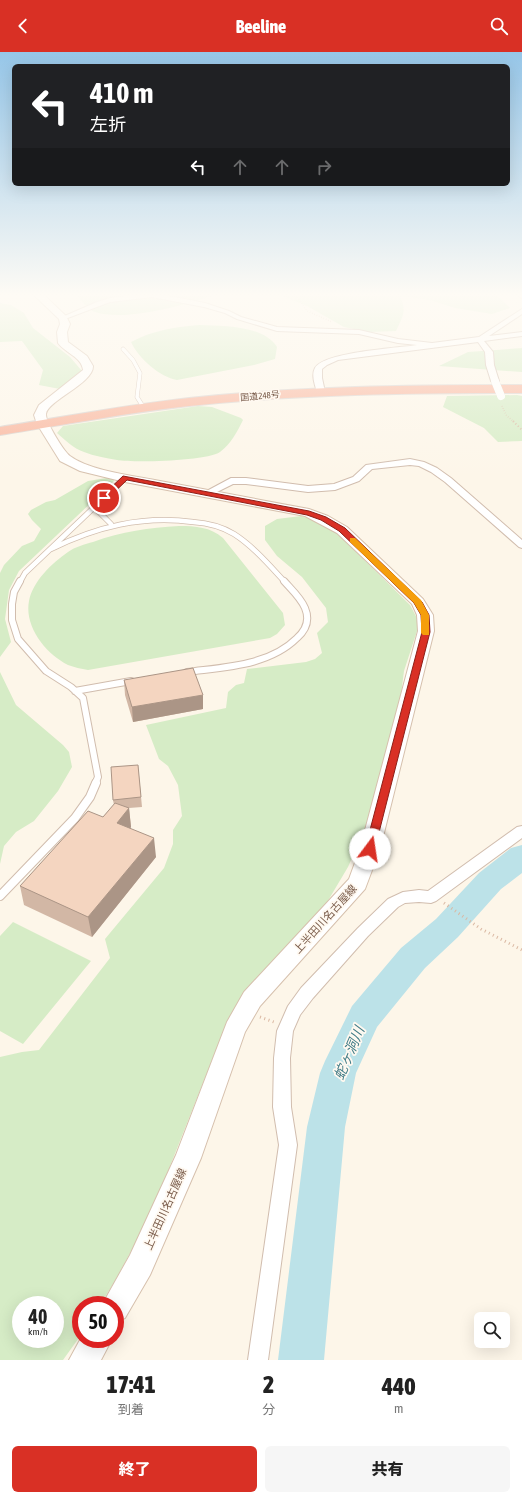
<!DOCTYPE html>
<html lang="ja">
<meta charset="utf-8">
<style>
body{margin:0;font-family:"Asap Condensed","Noto Sans JP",sans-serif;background:#f6f6f6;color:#222;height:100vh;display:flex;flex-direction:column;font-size:15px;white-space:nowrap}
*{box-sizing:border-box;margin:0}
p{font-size:13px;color:#767676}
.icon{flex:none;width:22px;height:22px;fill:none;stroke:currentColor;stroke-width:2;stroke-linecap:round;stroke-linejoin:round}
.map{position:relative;height:1308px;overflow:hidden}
.sheet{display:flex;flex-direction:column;background:#fff;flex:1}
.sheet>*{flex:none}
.guide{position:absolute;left:12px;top:12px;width:498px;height:122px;border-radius:6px;box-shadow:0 4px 16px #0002;background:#202124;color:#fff;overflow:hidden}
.controls{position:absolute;left:474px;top:1260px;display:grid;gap:8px}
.controls a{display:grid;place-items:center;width:36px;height:36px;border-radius:6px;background:#fff;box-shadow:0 4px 16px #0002;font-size:20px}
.speed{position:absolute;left:12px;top:1244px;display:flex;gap:8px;font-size:20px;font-weight:700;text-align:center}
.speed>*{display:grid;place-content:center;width:52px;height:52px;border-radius:50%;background:#fff;box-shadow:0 4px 16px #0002;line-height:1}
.speed small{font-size:10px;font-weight:400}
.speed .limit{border:6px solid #d22;background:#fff;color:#111}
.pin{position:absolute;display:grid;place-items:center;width:34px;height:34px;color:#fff;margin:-17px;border:2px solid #fff;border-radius:50%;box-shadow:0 1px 4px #0007}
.me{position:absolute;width:44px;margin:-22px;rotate:14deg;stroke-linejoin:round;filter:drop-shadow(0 0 3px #0008)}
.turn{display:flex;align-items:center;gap:14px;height:84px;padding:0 12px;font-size:18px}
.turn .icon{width:52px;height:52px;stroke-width:2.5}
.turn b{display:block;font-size:28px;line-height:34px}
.lanes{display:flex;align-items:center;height:38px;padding:0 12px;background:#0003;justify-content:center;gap:20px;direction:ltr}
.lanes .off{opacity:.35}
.eta{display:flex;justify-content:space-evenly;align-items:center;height:68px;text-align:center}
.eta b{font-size:24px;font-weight:800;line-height:28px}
.primary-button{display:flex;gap:8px;margin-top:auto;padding:8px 12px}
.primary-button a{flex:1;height:46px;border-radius:6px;background:#d93025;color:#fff;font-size:16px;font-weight:800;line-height:46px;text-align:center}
.primary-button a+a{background:#f6f6f6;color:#222}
header{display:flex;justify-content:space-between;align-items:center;height:52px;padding:0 12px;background:#d93025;color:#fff;font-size:18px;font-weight:800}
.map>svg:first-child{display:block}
</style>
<header><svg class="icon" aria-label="back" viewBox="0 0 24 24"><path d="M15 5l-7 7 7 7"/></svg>Beeline<svg class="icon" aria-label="search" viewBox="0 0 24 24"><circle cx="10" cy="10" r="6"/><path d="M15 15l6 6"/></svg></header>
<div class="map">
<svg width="522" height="1308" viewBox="0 0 522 1308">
<rect width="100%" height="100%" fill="#fdf6e9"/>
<path fill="#d6ecc6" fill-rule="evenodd" d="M76 243H215C183 253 127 270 95 260 88 258 81 248 76 243Z
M280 243H497L510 256 492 262 455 256 430 248 400 244C407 259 403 264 396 279L369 280 344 275 307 254Z
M0 251 11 253 24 261 33 276 70 305 82 319 60 337 39 333 43 318 22 289 0 290Z
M200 273C223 274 263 273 277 295L275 307 254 313 177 328C160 325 139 307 131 290 153 278 176 275 200 273Z
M522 296V320L439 314 468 300Z
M517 343 522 344V389L498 390 484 376 443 355 447 344Z
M198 354 212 355 241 366 243 368C237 380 231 392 220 400 207 409 134 411 117 408 106 406 94 404 84 400 74 397 65 388 57 381L63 374Z
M113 425 114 429 19 519 9 538 5 567 11 590 0 605V521L4 513 22 494 34 489 41 477 32 468 28 462 31 458 46 450 55 448 88 429Z
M301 464 310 467 335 479 410 553 418 568V576L404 619 400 651 366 774 348 815 326 852 222 983 151 1162 115 1229 100 1253H81V1283L63 1308H0V1005L22 1000 39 998 110 906 105 887 164 816 173 792V778L182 764 178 733 168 714 159 707 146 673 226 656 228 640 236 633 244 631 247 617 306 610 315 607 322 601 317 581 328 570 326 556 302 525 277 504 265 488V474L277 467ZM21 1253H55V1287H21Z
M179 474C196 474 210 475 223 486L283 561 285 573 277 582 270 586 88 618C81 617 74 615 68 613 46 602 24 575 29 549 33 529 52 511 68 500 75 495 85 492 93 490 122 479 149 476 179 474Z
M0 620 16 653 63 693 69 700 72 715 58 739 34 769 16 780 4 794 0 812Z
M13 870 91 909 23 992 0 979V884Z"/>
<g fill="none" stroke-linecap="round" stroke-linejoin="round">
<path fill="#bce2e8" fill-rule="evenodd" d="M522 793V821L501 837 458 885 425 916 377 975 356 1021 345 1075 324 1308H278L307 1075 320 1021 325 1009 352 954 401 896 436 867 479 821 511 796Z"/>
<g stroke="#d1bdae" stroke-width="4.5">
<path id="lane-far3" d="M123 297 133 308 140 321 137 345 144 356"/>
</g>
<g stroke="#d1bdae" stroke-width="6">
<path id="lane-far2" d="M94 455 111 472
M51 497C96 475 142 463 193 470 207 471 221 474 234 482 253 494 270 514 285 530
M20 530 25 521 125 426"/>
</g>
<g stroke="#d1bdae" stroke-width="8">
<path id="lane-far1" d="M20 529 14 540 12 552V568L18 587 46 619 71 635 83 646 98 725 95 732
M187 620C224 615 269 614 297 586 306 578 310 568 305 556 301 546 291 537 284 529
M75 639 131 629"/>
</g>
<g stroke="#d1bdae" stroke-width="10">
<path id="lane" d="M0 844 75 766 90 745 96 731"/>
</g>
<g stroke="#d1bdae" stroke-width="2">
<path id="street" d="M133 243H164L205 251 229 259 241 265 277 275 359 278 398 287 432 291 479 285 522 257V262L489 284 522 280V284L484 289 493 300 494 313 499 329 498 331H495L491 329 486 313 485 300 478 290 338 308 327 313 322 317V326L325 340 321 342 317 340C315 333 311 323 315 316 324 300 398 296 417 293L398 291 359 282 277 279 237 267 225 261 204 255 152 245 110 250 65 267 60 266 97 250 110 246Z
M518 243H522V246Z
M410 407 424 410 437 416 451 426 522 488V496L519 495 445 430 431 420 419 414 410 413 372 417 359 429 335 438 308 440 246 432H233L211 443 208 444 203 441 231 426H246L308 434 334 432 353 425 366 413Z
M522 774V786L436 849 431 851 419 850 405 851 398 855 368 884 313 946 300 963 293 979 290 1006 291 1055 297 1093 268 1308H248L279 1093 273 1055 274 1006 277 979 288 954 301 936 358 876 388 847 403 840 419 838 428 839 517 775Z"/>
</g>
<g stroke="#d6c0ad" stroke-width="2">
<path id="secondary" d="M34 243H44L66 264 70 272 67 280 68 290 87 304 93 314C94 331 47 349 46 362 45 369 64 400 70 404 90 419 135 424 160 429 210 438 259 448 309 457L328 464 347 475 423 547 433 563 434 579 380 797 365 837 260 954 245 980 201 1106 150 1223 125 1266 115 1270V1253H102L130 1203 176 1103 227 970 244 940 349 827 360 797 418 579 417 563 412 552 337 481 305 464 125 430 80 419 60 409 37 372 34 363 39 353 83 318C82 305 65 301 58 291L57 280 60 272 59 267Z
M81 1286V1287H112L101 1308H69Z"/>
</g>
<g stroke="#dcd5d0" stroke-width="2">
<path id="highway" d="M522 333V341C411 341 299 342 189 354 126 361 63 373 0 383V375C63 365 126 353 189 346 299 334 411 333 522 333Z"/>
</g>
<path stroke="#dab8a2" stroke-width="1.5" stroke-dasharray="0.5 2" stroke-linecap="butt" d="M296 243 307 259 332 270
M502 354 506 363 514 370"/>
<path stroke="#dab8a2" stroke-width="2" stroke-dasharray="1 2.5" stroke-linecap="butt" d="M513 369 522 378"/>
<path stroke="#dab8a2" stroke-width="3" stroke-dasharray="1 3.5" stroke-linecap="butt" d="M444 851 481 877 522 898
M260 965 274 970"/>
<use href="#lane-far3" stroke="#fff" stroke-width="3.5"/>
<use href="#lane-far2" stroke="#fff" stroke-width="4.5"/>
<use href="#lane-far1" stroke="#fff" stroke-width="6"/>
<use href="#lane" stroke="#fff" stroke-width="8"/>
<use href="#street" fill="#fff" fill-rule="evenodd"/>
<use href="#secondary" fill="#fff" fill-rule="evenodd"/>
<use href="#highway" fill="#f9b79f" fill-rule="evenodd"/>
<g stroke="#d1bdae" stroke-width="8" stroke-linecap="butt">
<path id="street-bridge" d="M495 329 501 344"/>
</g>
<use href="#street-bridge" stroke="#fff" stroke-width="8"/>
</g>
<path fill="#d2b7a5" d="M124 628 203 643V657L133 670 125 643Z
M138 713 142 755 129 756 131 775 130 777 156 805 92 885 24 853 20 834 103 765 114 753 113 748Z"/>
<path fill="#ab9586" d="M203 643V657L133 670 132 655Z
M129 756 131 775 119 790 117 771Z
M154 786 156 805 92 885 88 865Z"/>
<path fill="#f4d5c0" stroke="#ab9586" d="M193 616 203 643 132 655 124 628Z
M138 713 141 745 113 748 111 715Z
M115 751 129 756 117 771 154 786 88 865 20 834 88 759 103 765Z"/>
<linearGradient id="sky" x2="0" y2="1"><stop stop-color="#96c6e8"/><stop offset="0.57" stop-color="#fefbf5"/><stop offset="1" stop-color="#fefbf5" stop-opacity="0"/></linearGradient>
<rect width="522" height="426" fill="url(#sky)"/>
<path fill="#d93025" stroke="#8d1f18" d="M123 424 309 459 326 465 345 476 422 550 429 563 430 580 374 800H367L365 797 422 580 421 563 414 551 339 479 321 468 307 463 127 428 107 447H102V444Z"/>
<path fill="#f59e0b" d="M350 486H355L421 548 429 563V583H423L421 581V563L414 551 350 490Z"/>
<g text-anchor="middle" stroke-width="3.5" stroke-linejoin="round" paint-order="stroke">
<g font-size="9" fill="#7a5c4b" stroke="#fff9f1">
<text transform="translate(260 344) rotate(-5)" y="3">国道248号</text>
</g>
<g font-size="11" fill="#7a5c4b" stroke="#fff9f1">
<text transform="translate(325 867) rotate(-48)" y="4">上半田川名古屋線</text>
<text transform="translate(165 1157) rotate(-66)" y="4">上半田川名古屋線</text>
</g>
<g font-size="14" font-style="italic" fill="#407b86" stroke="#fff9f1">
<text transform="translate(349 1001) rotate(-67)" y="5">蛇ヶ洞川</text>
</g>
</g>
</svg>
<div class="controls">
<a><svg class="icon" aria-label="search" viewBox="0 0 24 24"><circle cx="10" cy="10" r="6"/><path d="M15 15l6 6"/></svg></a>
</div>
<div class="speed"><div>40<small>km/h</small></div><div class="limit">50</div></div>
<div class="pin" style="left:104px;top:446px;background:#d93025"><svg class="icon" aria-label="arrive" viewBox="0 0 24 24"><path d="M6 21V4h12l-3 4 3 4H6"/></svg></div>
<svg class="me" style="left:370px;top:797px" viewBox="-20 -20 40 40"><circle r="19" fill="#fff"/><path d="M0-13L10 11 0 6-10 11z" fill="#d93025"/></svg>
<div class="guide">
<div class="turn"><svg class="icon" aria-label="left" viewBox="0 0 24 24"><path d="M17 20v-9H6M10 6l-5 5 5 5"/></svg><div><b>410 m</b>左折</div></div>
<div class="lanes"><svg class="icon" aria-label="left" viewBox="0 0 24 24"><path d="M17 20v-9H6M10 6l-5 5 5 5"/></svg><svg class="icon off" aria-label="ahead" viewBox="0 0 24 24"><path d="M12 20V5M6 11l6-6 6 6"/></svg><svg class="icon off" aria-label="ahead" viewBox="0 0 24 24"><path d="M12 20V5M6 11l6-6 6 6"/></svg><svg class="icon off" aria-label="right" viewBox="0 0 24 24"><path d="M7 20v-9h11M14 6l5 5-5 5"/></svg></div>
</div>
</div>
<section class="sheet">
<div class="eta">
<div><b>17:41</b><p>到着</p></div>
<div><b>2</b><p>分</p></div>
<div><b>440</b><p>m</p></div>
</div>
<div class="primary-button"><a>終了</a><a>共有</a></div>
</section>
